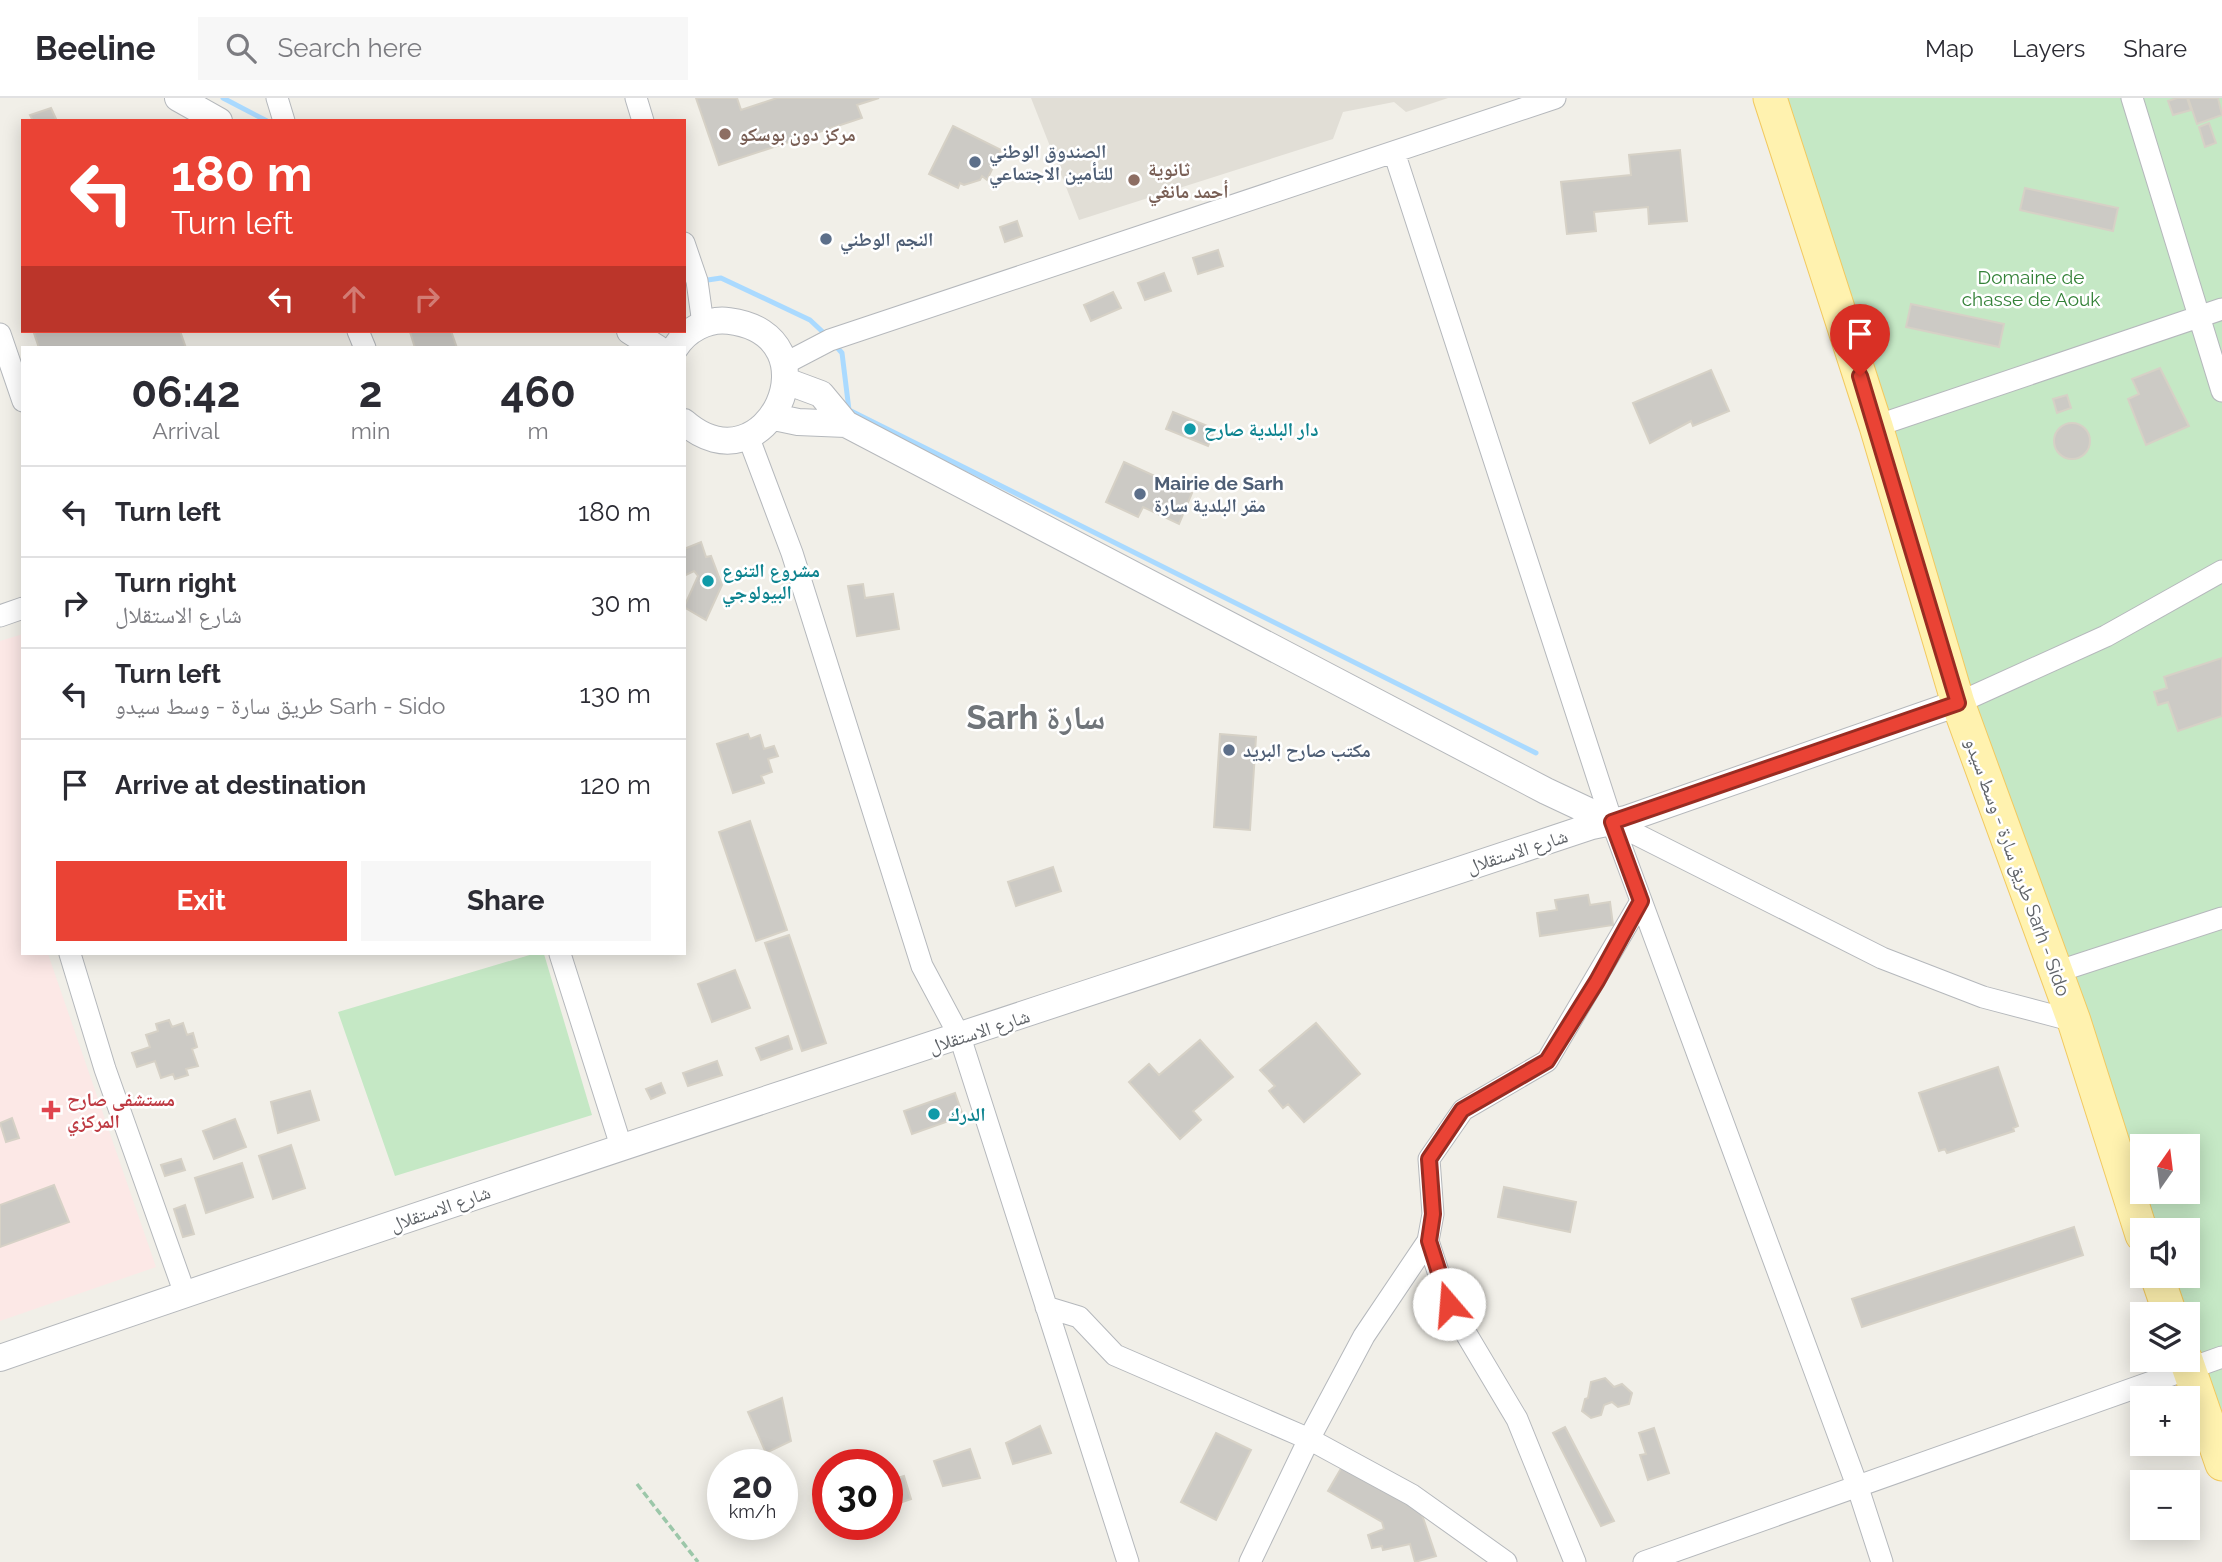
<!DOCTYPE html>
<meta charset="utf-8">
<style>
body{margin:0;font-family:Raleway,"Noto Naskh Arabic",sans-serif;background:#f7f7f7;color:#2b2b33;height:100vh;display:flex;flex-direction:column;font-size:26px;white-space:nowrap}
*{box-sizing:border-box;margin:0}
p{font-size:23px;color:#7c7c81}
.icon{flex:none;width:38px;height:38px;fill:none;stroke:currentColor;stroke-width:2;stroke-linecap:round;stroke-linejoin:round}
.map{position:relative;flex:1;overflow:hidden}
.panel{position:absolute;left:21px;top:248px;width:665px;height:609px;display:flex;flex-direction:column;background:#fff;border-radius:0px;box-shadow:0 4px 18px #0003}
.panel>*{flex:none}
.hud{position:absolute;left:21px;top:21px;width:665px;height:214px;border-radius:0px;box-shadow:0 4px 18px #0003;background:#ea4335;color:#fff;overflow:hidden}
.needle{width:46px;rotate:14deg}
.tools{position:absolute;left:2130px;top:1036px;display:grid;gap:14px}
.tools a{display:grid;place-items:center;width:70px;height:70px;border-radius:0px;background:#fff;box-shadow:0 4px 18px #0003;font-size:35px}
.speed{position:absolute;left:707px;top:1351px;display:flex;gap:14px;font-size:35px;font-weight:700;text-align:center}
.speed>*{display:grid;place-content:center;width:91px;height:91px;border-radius:50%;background:#fff;box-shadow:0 4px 18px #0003;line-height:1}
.speed small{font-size:18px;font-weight:400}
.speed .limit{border:10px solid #d22;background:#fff;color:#111}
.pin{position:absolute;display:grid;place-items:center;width:60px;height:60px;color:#fff;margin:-72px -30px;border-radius:50% 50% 50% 0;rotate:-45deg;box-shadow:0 0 7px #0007}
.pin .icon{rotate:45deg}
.me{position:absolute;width:77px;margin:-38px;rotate:342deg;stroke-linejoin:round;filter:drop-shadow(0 0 5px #0008)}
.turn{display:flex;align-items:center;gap:24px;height:147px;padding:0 35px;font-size:32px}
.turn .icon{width:91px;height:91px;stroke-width:2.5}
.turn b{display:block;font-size:49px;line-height:60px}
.lanes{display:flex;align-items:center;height:66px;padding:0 35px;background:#0003;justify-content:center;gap:35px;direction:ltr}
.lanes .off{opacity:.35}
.eta{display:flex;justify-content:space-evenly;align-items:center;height:119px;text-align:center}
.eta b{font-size:42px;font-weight:700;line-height:49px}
.primary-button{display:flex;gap:14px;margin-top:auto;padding:14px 35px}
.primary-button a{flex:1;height:80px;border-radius:0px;background:#ea4335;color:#fff;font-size:28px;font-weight:700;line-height:80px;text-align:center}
.primary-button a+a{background:#f7f7f7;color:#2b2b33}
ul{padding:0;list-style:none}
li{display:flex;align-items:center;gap:21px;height:91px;padding:0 35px;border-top:2px solid #e1e1e2}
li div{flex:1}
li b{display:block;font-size:26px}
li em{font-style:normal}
header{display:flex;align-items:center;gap:42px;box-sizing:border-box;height:98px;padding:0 35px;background:#fff;border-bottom:2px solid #e1e1e2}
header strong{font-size:33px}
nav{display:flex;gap:38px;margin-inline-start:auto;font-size:24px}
.search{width:490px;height:63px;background:#f7f7f7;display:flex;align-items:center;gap:18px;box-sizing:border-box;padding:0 24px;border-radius:0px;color:#7c7c81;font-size:26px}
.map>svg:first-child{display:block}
</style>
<header>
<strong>Beeline</strong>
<div class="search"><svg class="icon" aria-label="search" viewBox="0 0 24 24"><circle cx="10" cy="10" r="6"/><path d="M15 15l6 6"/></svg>Search here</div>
<nav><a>Map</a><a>Layers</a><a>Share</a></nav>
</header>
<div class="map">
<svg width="2222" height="1464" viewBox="0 0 2222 1464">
<rect width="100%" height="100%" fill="#f1efe8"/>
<path fill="#e1ded6" d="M1031 0H1448L1406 14 1394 4 1343 14 1333 41 1079 122Z"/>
<path fill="#fce8e6" d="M23 536V856H48L156 1169 0 1223V543Z"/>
<path fill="#c5e8c5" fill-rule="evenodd" d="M1770 0H2222V1366L2188 1262V1216H2170L2157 1178H2188V1132H2142ZM2142 1048H2188V1094H2142Z
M533 856H544L592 1017 395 1078 338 914Z"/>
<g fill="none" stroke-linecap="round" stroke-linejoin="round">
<path stroke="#aadaff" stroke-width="5" d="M223 0 267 23
M701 183 721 180 810 222 826 237
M835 247 842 255 849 312 1536 655"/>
</g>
<path fill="#cccac5" stroke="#d6d1c6" stroke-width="2" d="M696 0H737L741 12 777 0H879L857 7 862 20 719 67Z
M2177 0H2187L2191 12 2173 17 2168 3Z
M2188 0H2218L2222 17 2197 26Z
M51 10 57 23H33L30 17Z
M2209 25 2216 45 2205 49 2199 29Z
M953 28 1001 52 987 82 982 78 980 82 964 87 960 85 958 90 929 76Z
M1680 52 1687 123 1649 126 1648 109 1594 114 1596 133 1567 136 1561 84 1631 77 1629 57Z
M2025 90 2118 110 2113 133 2020 112Z
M1017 123 1022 138 1005 144 1000 129Z
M1218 152 1223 168 1198 176 1193 160Z
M1164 175 1171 193 1145 202 1138 185Z
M1113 194 1121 210 1091 223 1084 207Z
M1911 206 2004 226 1999 249 1906 229Z
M39 233H180L186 250H39L34 235Z
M414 233H451L457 250H415L410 234Z
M2160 270 2189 328 2146 347 2128 301 2139 296 2132 281Z
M1711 272 1729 313 1693 328 1691 323 1650 345 1633 305Z
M2067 297 2071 310 2057 315 2053 301Z
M1173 314 1215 331 1208 348 1166 331Z
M2054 343a18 18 0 1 1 36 0a18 18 0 1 1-36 0Z
M1124 364 1192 395 1179 426 1143 409 1138 419 1106 404Z
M701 444 706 459 711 458 722 487 706 522 684 509 698 478 694 473 684 478V451Z
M863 486 865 500 893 496 899 531 857 538 848 488Z
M2222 560V618L2178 633 2168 604 2158 607 2154 594 2167 590 2164 579Z
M748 636 750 641 760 637 764 651 774 648 778 658 768 661 772 674 761 678 764 685 733 695 717 646Z
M1220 636 1256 639 1250 732 1214 729Z
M750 723 787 832 756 843 719 734Z
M1053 769 1061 793 1016 808 1008 784Z
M1588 797 1590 807 1610 804 1613 827 1540 838 1537 815 1557 812 1555 802Z
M789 837 826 945 802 953 765 845Z
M735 872 750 910 712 924 698 886Z
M169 922 172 929 183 925 187 937 193 935 197 949 192 951 198 968 186 971 188 977 175 981 173 976 161 980 155 963 137 969 132 955 150 949 146 937 158 933 156 926Z
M1316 925 1360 976 1304 1024 1288 1006 1283 1010 1269 993 1275 988 1260 972Z
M788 938 792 951 761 962 756 950Z
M1200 942 1233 979 1193 1013 1201 1022 1180 1041 1129 984 1149 966 1159 977Z
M717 963 722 977 688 988 683 975Z
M1998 969 2018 1028 2013 1030 2014 1033 1947 1055 1945 1051 1939 1053 1919 995Z
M661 985 665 995 651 1001 646 991Z
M310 993 319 1022 278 1035 271 1004Z
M955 995 963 1018 912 1036 904 1013Z
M12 1020 19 1040 6 1044 0 1025Z
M235 1021 246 1049 214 1061 203 1033Z
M291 1047 305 1090 273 1101 259 1058Z
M181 1061 185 1072 165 1078 161 1067Z
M242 1065 253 1099 206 1115 195 1080Z
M54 1087 69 1124 0 1149V1107Z
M1504 1089 1576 1104 1570 1134 1498 1119Z
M185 1107 194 1136 183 1139 174 1111Z
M2074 1129 2083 1157 1862 1229 1852 1201Z
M1605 1280 1614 1289 1622 1286 1632 1295 1629 1306 1618 1309 1612 1304 1604 1307 1601 1317 1591 1320 1582 1313 1585 1301 1588 1300 1591 1284Z
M782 1300 791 1343 766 1355 748 1314Z
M1040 1328 1051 1355 1013 1366 1006 1345Z
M1565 1329 1614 1423 1601 1428 1553 1335Z
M1654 1330 1669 1375 1648 1382 1640 1357 1646 1356 1639 1335Z
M1216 1335 1251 1352 1216 1422 1181 1404Z
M970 1351 980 1380 943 1388 934 1363Z
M1343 1367 1419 1408 1436 1458 1415 1464 1410 1446 1383 1452 1382 1448 1372 1450 1368 1437 1384 1431 1382 1424 1328 1393Z
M904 1378 911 1401 887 1409V1383Z"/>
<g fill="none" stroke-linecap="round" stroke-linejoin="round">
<g stroke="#b5b8bc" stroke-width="23">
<path id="minor" d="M277 0 284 23
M636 0 643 23
M2132 0 2222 293
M1394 54 1612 724 1858 1390 1882 1464
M684 145 697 183 703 226
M358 233 365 250
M0 236 23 303
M784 266 830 242 1555 0
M1876 328 2222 211
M748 338 792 455 922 868 960 939 1128 1464
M0 518 23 510
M1958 605 2106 538 2222 473
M1612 724 1882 860 1983 899 2074 923
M70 856 105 971 185 1196
M560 856 621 1048
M2056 874 2222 820
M1046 1209 1079 1219 1115 1257 1309 1341 1412 1397 1506 1464
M1250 1464 1309 1341 1364 1238 1428 1143
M1575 1464 1517 1321 1449 1207 1428 1143 1433 1116 1429 1061 1463 1012 1547 963 1641 803
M1644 1464 2222 1259"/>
</g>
<g stroke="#b5b8bc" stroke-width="28">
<path id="tertiary" d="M178 0 219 23
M630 233 657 250
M675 250C686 232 708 220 729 223 839 237 767 396 684 324
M786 283 821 296 846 326 1546 693 1612 724
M774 319 798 324 846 326
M0 1260C529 1077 1061 905 1592 728L1626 721 1958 605"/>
</g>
<g stroke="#f2c960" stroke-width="35">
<path id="primary" d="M1770 0 1876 328 1958 605 2074 923 2142 1137
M2157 1178 2170 1216
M2186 1262 2222 1366"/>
</g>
<path stroke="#9cc7a9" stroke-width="3.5" stroke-dasharray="7 3.5" stroke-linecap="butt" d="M637 1386 698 1464"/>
<use href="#minor" stroke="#fff" stroke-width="21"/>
<use href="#tertiary" stroke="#fff" stroke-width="26"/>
<use href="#primary" stroke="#fff2af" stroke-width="33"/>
</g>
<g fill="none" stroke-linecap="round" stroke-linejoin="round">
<g stroke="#982c22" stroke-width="18">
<path id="route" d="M1449 1206 1429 1143 1433 1116 1429 1061 1462 1012 1547 963 1597 883 1641 803 1612 724 1958 605 1860 278"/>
</g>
<use href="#route" stroke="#ea4335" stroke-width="12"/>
</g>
<g fill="#8d6e63" stroke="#fff" stroke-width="2.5">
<circle cx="725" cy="36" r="7"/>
<circle cx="1134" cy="82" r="7"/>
</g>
<g fill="#5c6f8a" stroke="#fff" stroke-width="2.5">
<circle cx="975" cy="64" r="7"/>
<circle cx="826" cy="141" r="7"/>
<circle cx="1140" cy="396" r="7"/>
<circle cx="1229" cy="652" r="7"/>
</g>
<g fill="#0f9aa8" stroke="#fff" stroke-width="2.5">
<circle cx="1190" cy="331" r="7"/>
<circle cx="708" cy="483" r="7"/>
<circle cx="934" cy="1016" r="7"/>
</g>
<path fill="#e0444e" stroke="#fff" stroke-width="2.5" d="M47.5 1001.5h7v7h7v7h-7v7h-7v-7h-7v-7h7z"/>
<g text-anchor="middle" stroke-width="5" stroke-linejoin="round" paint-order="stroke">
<g font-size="19" font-weight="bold" fill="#785e54" stroke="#fff" text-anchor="start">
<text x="739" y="43">مركز دون بوسكو</text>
<text x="1148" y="78">ثانوية<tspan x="1148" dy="22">أحمد مانغي</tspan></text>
</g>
<g font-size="19" font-weight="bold" fill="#4e5e75" stroke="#fff" text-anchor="start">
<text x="989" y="60">الصندوق الوطني<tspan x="989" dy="22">للتأمين الاجتماعي</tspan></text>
<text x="840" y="148">النجم الوطني</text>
<text x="1154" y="392">Mairie de Sarh<tspan x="1154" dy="22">مقر البلدية سارة</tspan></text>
<text x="1243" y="659">مكتب صارح البريد</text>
</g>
<g font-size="19" fill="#348238" stroke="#fff">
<text x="2031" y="186">Domaine de<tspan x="2031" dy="22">chasse de Aouk</tspan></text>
</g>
<g font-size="19" font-weight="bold" fill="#0d838f" stroke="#fff" text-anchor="start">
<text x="1204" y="338">دار البلدية صارح</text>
<text x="722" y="479">مشروع التنوع<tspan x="722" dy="22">البيولوجي</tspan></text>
<text x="948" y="1023">الدرك</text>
</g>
<g font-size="19" fill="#5f6368" stroke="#fff">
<text transform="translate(1517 753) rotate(-18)" y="7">شارع الاستقلال</text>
<text transform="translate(2018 769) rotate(70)" y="7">طريق سارة - وسط سيدو Sarh - Sido</text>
<text transform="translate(979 933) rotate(-18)" y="7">شارع الاستقلال</text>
<text transform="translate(440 1110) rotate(-19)" y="7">شارع الاستقلال</text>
</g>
<g font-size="19" font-weight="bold" fill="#be3a42" stroke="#fff" text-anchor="start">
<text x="67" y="1008">مستشفى صارح<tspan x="67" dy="22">المركزي</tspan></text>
</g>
<g font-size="33" font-weight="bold" fill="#70757a" stroke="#fff">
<text x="1036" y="631">Sarh سارة</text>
</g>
</g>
</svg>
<div class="tools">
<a><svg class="needle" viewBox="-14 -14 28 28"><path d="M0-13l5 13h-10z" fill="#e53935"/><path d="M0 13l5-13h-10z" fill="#7c7c81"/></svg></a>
<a><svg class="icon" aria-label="sound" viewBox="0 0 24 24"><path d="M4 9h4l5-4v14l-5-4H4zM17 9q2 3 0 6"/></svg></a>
<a><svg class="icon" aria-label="layers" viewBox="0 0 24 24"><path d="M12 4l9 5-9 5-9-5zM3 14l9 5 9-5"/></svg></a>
<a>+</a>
<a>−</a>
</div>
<div class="speed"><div>20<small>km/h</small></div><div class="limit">30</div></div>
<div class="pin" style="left:1860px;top:278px;background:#d93025"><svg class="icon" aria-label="arrive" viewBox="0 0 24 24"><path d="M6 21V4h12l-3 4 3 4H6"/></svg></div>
<svg class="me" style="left:1449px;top:1206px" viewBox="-20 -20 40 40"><circle r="19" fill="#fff"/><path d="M0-13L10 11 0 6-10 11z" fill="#ea4335"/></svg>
<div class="hud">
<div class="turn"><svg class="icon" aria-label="left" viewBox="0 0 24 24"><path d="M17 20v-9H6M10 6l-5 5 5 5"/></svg><div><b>180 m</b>Turn left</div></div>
<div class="lanes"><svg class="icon" aria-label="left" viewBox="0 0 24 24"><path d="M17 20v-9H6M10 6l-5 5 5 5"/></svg><svg class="icon off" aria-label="ahead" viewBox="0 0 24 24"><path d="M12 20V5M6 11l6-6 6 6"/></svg><svg class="icon off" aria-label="right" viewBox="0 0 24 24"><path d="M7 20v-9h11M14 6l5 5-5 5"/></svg></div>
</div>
<section class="panel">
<div class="eta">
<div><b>06:42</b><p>Arrival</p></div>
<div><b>2</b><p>min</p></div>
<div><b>460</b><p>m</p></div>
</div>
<ul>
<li><svg class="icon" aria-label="left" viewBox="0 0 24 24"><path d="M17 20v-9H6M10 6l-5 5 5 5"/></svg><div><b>Turn left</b></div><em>180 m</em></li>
<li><svg class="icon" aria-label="right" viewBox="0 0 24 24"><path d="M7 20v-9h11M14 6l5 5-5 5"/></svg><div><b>Turn right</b><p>شارع الاستقلال</p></div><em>30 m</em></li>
<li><svg class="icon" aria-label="left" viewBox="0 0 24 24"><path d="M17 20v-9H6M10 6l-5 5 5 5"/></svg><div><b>Turn left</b><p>طريق سارة - وسط سيدو Sarh - Sido</p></div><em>130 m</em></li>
<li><svg class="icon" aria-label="arrive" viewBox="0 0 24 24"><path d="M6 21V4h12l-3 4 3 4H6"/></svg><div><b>Arrive at destination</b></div><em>120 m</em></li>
</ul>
<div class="primary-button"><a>Exit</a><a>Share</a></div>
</section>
</div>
